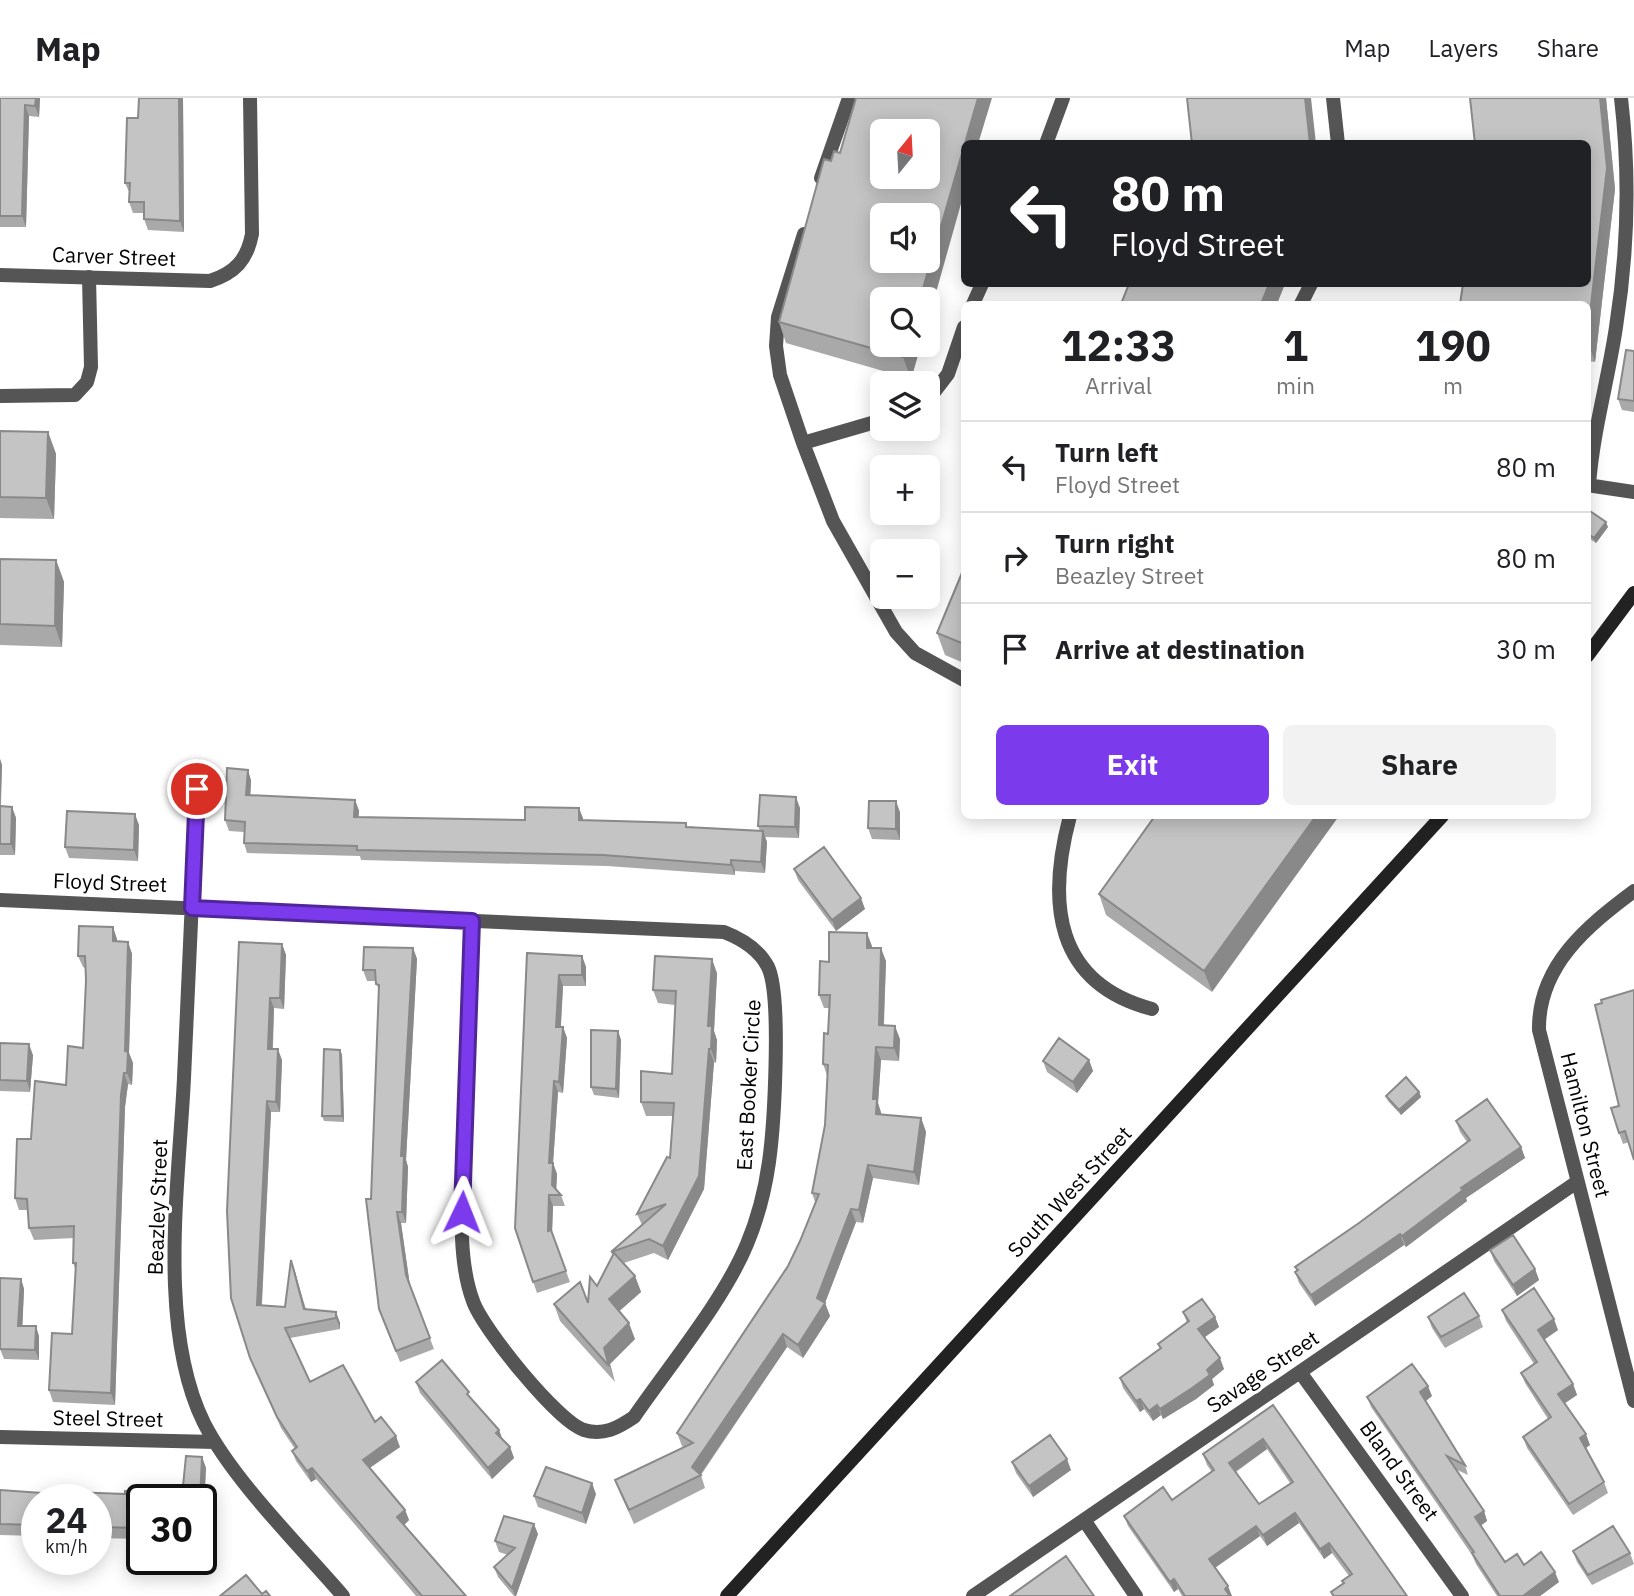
<!DOCTYPE html>
<meta charset="utf-8">
<style>
body{margin:0;font-family:"IBM Plex Sans",sans-serif;background:#f2f2f2;color:#202124;height:100vh;display:flex;flex-direction:column;font-size:26px;white-space:nowrap}
*{box-sizing:border-box;margin:0}
p{font-size:23px;color:#757577}
.icon{flex:none;width:38px;height:38px;fill:none;stroke:currentColor;stroke-width:2;stroke-linecap:round;stroke-linejoin:round}
.map{position:relative;flex:1;overflow:hidden}
.drawer{position:absolute;left:961px;top:203px;width:630px;height:518px;display:flex;flex-direction:column;background:#fff;border-radius:10px;box-shadow:0 4px 18px #0003}
.drawer>*{flex:none}
.hud{position:absolute;left:961px;top:42px;width:630px;height:147px;border-radius:10px;box-shadow:0 4px 18px #0003;background:#202124;color:#fff;overflow:hidden}
.needle{width:46px;rotate:18deg}
.tools{position:absolute;left:870px;top:21px;display:grid;gap:14px}
.tools a{display:grid;place-items:center;width:70px;height:70px;border-radius:10px;background:#fff;box-shadow:0 4px 18px #0003;font-size:35px}
.speed{position:absolute;left:21px;top:1386px;display:flex;gap:14px;font-size:35px;font-weight:700;text-align:center}
.speed>*{display:grid;place-content:center;width:91px;height:91px;border-radius:50%;background:#fff;box-shadow:0 4px 18px #0003;line-height:1}
.speed small{font-size:18px;font-weight:400}
.speed .limit{border:4px solid #111;border-radius:10px;background:#fff;color:#111}
.pin{position:absolute;display:grid;place-items:center;width:60px;height:60px;color:#fff;margin:-30px;border:4px solid #fff;border-radius:50%;box-shadow:0 2px 7px #0007}
.me{position:absolute;width:77px;margin:-38px;rotate:2deg;stroke-linejoin:round;filter:drop-shadow(0 0 5px #0008)}
.turn{display:flex;align-items:center;gap:24px;height:147px;padding:0 35px;font-size:32px}
.turn .icon{width:91px;height:91px;stroke-width:2.5}
.turn b{display:block;font-size:49px;line-height:60px}
.eta{display:flex;justify-content:space-evenly;align-items:center;height:119px;text-align:center}
.eta b{font-size:42px;font-weight:700;line-height:49px}
.cta{display:flex;gap:14px;margin-top:auto;padding:14px 35px}
.cta a{flex:1;height:80px;border-radius:10px;background:#7c3aed;color:#fff;font-size:28px;font-weight:700;line-height:80px;text-align:center}
.cta a+a{background:#f2f2f2;color:#202124}
ul{padding:0;list-style:none}
li{display:flex;align-items:center;gap:21px;height:91px;padding:0 35px;border-top:2px solid #e0e0e0}
li div{flex:1}
li b{display:block;font-size:26px}
li em{font-style:normal}
header{display:flex;align-items:center;gap:42px;box-sizing:border-box;height:98px;padding:0 35px;background:#fff;border-bottom:2px solid #e0e0e0}
header strong{font-size:33px}
nav{display:flex;gap:38px;margin-inline-start:auto;font-size:24px}
.map>svg:first-child{display:block}
</style>
<header>
<strong>Map</strong>
<nav><a>Map</a><a>Layers</a><a>Share</a></nav>
</header>
<div class="map">
<svg width="1634" height="1498" viewBox="0 0 1634 1498">
<rect width="100%" height="100%" fill="#fff"/>
<g fill="none" stroke-linecap="round" stroke-linejoin="round">
<path stroke="#555" stroke-width="14" d="M1333 0 1338 46
M1046 46 1063 0
M821 80 849 0
M804 136 778 219 776 248 780 277 803 345 833 423 896 534 915 555 964 582
M973 206 982 186
M1301 206 1311 186
M0 298 75 297 87 284 91 269 89 179
M928 302 948 276 964 229
M803 345 882 322
M1587 387 1634 394
M1589 387C1593 333 1608 283 1616 229 1628 153 1630 77 1621 0
M1070 718C1047 804 1054 885 1152 911"/>
<path stroke="#555" stroke-width="14" d="M0 177 210 183C235 175 247 162 252 136L250 0
M198 668C194 772 189 876 184 980 179 1084 157 1230 204 1325 233 1382 300 1448 343 1498
M1634 793C1587 828 1538 868 1539 932L1634 1303
M0 802 724 834C742 841 759 851 768 869 782 898 774 1028 769 1064 765 1092 758 1120 747 1146 724 1202 669 1268 634 1319 618 1330 603 1338 584 1332 558 1324 482 1230 473 1203 465 1182 463 1162 462 1140L472 823
M1300 1274 1462 1498
M0 1339 215 1344
M1084 1422 1136 1498
M973 1498 1577 1084"/>
<path stroke="#222" stroke-width="14" d="M1587 558 1634 495
M727 1498 1442 718"/>
</g>
<path fill="#a9a9a9" fill-rule="evenodd" d="M0 0H40L39 19 29 18 26 129H0Z
M139 0H183L184 134 148 132 144 121V115H133L129 104 130 96 125 85 138 20Z
M1470 0H1606L1615 91 1595 264 1587 263V186Z
M840 55 882 247H921L911 281 786 245 779 224 831 63Z
M1634 253V314L1622 312 1618 301Z
M0 333 48 334 56 356 54 421 0 420Z
M1587 411 1608 429 1596 445 1587 439Z
M0 461 56 462 64 484 62 549 0 547Z
M964 470V565L945 557 937 535Z
M0 661 2 667 1 708 12 709 16 720 15 757H0Z
M251 682 250 697 355 702 359 713 358 719 525 722 583 720V722L760 733 758 728 800 710 799 740 765 739 767 744 765 775 735 773V777L607 768 361 762 360 758 247 755 244 745V734L229 733 225 722Z
M900 714V742L872 741 868 730Z
M1155 718 1212 894 1106 817 1099 796Z
M139 727 138 763 69 760 65 749Z
M794 771 865 811 836 833 798 782Z
M113 829 117 843 128 844 132 856 129 955 133 965 132 987 128 986 125 1009 115 1307 53 1304 49 1292 72 1236 76 1173 73 1165 74 1140 34 1142 29 1130 28 1112H19L15 1100 31 1041 66 987 83 950 86 882 85 870 83 869 78 858Z
M239 844 282 846 286 857 284 911 274 910 273 951 282 962 280 1014H271L262 1207 285 1209 291 1162 306 1211 336 1214 340 1225V1231L290 1240 310 1284 375 1324 400 1349 370 1370 405 1412 409 1422 404 1427 466 1498H416L316 1381 311 1384 296 1363 292 1353 295 1351 281 1330 250 1260Z
M872 848V850L886 863 884 928 900 941 899 963 881 962 878 1005 881 1017 921 1020 926 1034 919 1087 873 1080 863 1125 856 1124 825 1205 830 1218 803 1260 787 1249 701 1377 705 1390 634 1426 620 1395 615 1382 683 1349 682 1348 677 1335 788 1168 800 1143 815 1104 812 1095 825 1027 828 980 823 966 828 936 829 910H824L819 897 829 864Z
M413 850 417 861 406 1062 408 1069 406 1125H401L410 1188 434 1251 400 1264 379 1211 371 1101 379 894 376 883H367L363 872Z
M527 855 582 858 586 869V888H563L561 929H563L567 940 563 995 558 994 553 1065 557 1076 556 1092 561 1097 565 1108H553L552 1135 570 1184 537 1195 515 1130Z
M717 875 714 933 717 942 716 965 714 964 704 1091 668 1162 654 1155 624 1165 635 1178 641 1194 619 1213 635 1241 610 1266 615 1284 560 1223 554 1206 588 1205 613 1158 611 1154 642 1127 637 1116 670 1060 673 1018H646L641 1004 672 976 675 907 658 905 653 892Z
M618 933 621 942 619 1000 594 997 591 989Z
M0 945 33 957 30 994 0 993Z
M340 952 342 957 344 1024 324 1023 322 1018Z
M1089 962 1093 973 1077 995 1047 974 1043 963Z
M1419 994 1421 999 1401 1017 1388 1003 1386 998Z
M1619 1008 1629 1044 1623 1046 1619 1035Z
M1456 1023 1521 1049 1525 1060 1466 1100 1467 1103 1406 1149 1404 1147 1315 1208 1299 1185 1295 1174 1297 1173 1295 1169 1359 1125 1467 1044 1460 1034Z
M1490 1152 1535 1171 1539 1182 1517 1198 1494 1163Z
M0 1180 21 1181 24 1191 22 1228 39 1238V1262L4 1261 0 1251Z
M1502 1212 1558 1232 1544 1242 1573 1286 1577 1297 1565 1305 1590 1347 1586 1350 1604 1384 1608 1395 1573 1417 1527 1350 1523 1339 1548 1321 1525 1285 1521 1275 1534 1266 1506 1223Z
M1183 1214 1215 1219 1219 1229 1205 1239 1224 1271 1212 1281 1214 1287 1196 1301 1163 1321 1161 1317 1153 1323 1144 1311 1140 1314 1123 1290 1120 1280 1160 1251 1158 1246 1187 1225Z
M1479 1218 1483 1229 1445 1250 1432 1230 1428 1219Z
M416 1284 473 1303 499 1332 503 1343 510 1349 514 1360 492 1381 420 1295Z
M1432 1298 1426 1303 1465 1367 1468 1377 1455 1371 1484 1413 1487 1423 1481 1427 1505 1464 1524 1467 1559 1484 1540 1498H1497L1476 1466 1472 1457 1371 1309 1367 1299Z
M1273 1307 1407 1498H1332L1331 1494 1343 1485 1342 1483 1349 1478 1332 1455 1324 1461 1299 1425 1267 1448 1260 1438 1215 1470 1232 1498H1182L1178 1491 1174 1494 1128 1428 1124 1418 1172 1402 1212 1374 1207 1367 1203 1356ZM1267 1351 1290 1385 1259 1406 1236 1374Z
M202 1359 206 1370 202 1443H201V1402H142V1441L96 1440V1402H37V1438L0 1437V1392L70 1397 182 1398Z
M1012 1364 1071 1372 1033 1399 1016 1375Z
M596 1396 586 1426 538 1409 534 1398Z
M538 1436 516 1498H514L498 1479 494 1469 508 1457 499 1454 495 1443Z
M1573 1453 1630 1455 1634 1466 1592 1487 1577 1464Z"/>
<path fill="#898989" d="M36 0H40L39 19 35 8Z
M179 0H183L184 134 180 123Z
M978 0H992L978 46H965Z
M1305 0H1311L1316 46H1310Z
M1600 0H1606L1615 91 1595 264 1587 241Z
M25 7 29 18 26 129 22 118Z
M964 47V95L928 223V201H920Z
M1269 186H1285L1277 206H1261Z
M907 247H921L911 281 903 259Z
M48 334 56 356 54 421 46 400Z
M1606 424 1608 429 1596 445 1594 440Z
M56 462 64 484 62 549 55 528Z
M0 661 2 667 0 719Z
M248 672 251 682 250 708 246 697Z
M796 699 800 710 799 740 795 729Z
M355 702 359 713 358 729 354 719Z
M896 703 900 714V742L896 731Z
M12 709 16 720 15 757 11 746Z
M579 710 583 720V732L579 722Z
M135 716 139 727 138 763 134 752Z
M1316 718H1339L1212 894 1204 873Z
M763 733 767 744 765 775 761 764Z
M731 762 735 773V777L731 767Z
M861 800 865 811 836 833 832 822Z
M113 829 117 841V855L113 843Z
M867 835 872 848V863L867 850Z
M128 844 132 856 129 955 133 965 132 987 127 975 125 953Z
M282 846 286 857 284 911 280 900Z
M413 850 417 861 406 1062 408 1069 406 1125 402 1114 401 1058Z
M881 850 886 863 883 940 879 927Z
M582 858 586 869V888L582 877Z
M712 861 717 875 714 933 717 942 716 965 711 951 708 928Z
M559 877 563 888 560 939 556 929Z
M270 900 274 910 272 961 268 951Z
M895 928 900 941 899 963 894 950Z
M563 929 567 940 563 995 559 984Z
M618 933 621 942 619 1000 616 991Z
M29 946 33 957 30 994 27 983Z
M876 949 881 962 878 1005 881 1014V1029L876 1016 873 1001Z
M278 951 282 962 280 1014 276 1004Z
M709 951 714 964 704 1091 668 1162 663 1148Z
M340 952 342 957 344 1024 342 1018Z
M1089 962 1093 973 1077 995 1073 984Z
M124 975 128 986 125 1009 115 1307 111 1295 121 997Z
M554 983 558 994 553 1065 557 1076 556 1097 552 1087 549 1065Z
M1419 994 1421 999 1401 1017 1399 1012Z
M267 1003 271 1014 261 1218 257 1207Z
M921 1020 926 1034 919 1087 914 1074Z
M1521 1049 1525 1060 1466 1100 1467 1103 1406 1149 1402 1138 1461 1090Z
M868 1067 873 1080 863 1125 859 1112Z
M549 1097 553 1108 552 1135 570 1184 552 1135 548 1133Z
M851 1111 856 1124 825 1205 830 1218 803 1260 798 1247 817 1200Z
M397 1114 401 1125 410 1188 406 1177Z
M1400 1136 1404 1147 1315 1208 1311 1197Z
M291 1162 295 1173 308 1222 304 1211Z
M1535 1171 1539 1182 1517 1198 1513 1187Z
M635 1178 641 1194 615 1217 609 1201Z
M21 1181 24 1191 22 1239 18 1228Z
M336 1214 340 1225V1231L336 1220Z
M1215 1219 1219 1229 1202 1241 1198 1231Z
M1554 1221 1558 1232 1542 1243 1538 1232Z
M629 1225 635 1241 610 1266 615 1284 604 1250Z
M36 1228 39 1238V1262L35 1252Z
M783 1236 787 1249 700 1377 692 1369Z
M1220 1260 1224 1271 1212 1281 1214 1287 1196 1301 1163 1321 1160 1311Z
M1573 1286 1577 1297 1562 1307 1558 1296Z
M1428 1288 1432 1298 1424 1304 1420 1294Z
M1140 1301 1144 1311 1140 1314 1136 1303Z
M1157 1307 1161 1317 1153 1323 1149 1313Z
M499 1332 503 1343 496 1335Z
M1586 1336 1590 1347 1584 1351 1580 1340Z
M396 1338 400 1349 366 1372 363 1362Z
M1263 1341 1267 1351 1233 1375 1229 1365Z
M510 1349 514 1360 492 1381 488 1370Z
M202 1359 206 1370 202 1443 201 1439V1402H200Z
M1067 1361 1071 1372 1033 1399 1029 1388Z
M312 1370 316 1381 311 1384 307 1373Z
M592 1385 596 1396 586 1426 582 1415Z
M405 1412 409 1422 401 1430 397 1419Z
M1484 1413 1487 1423 1479 1429 1475 1419Z
M1295 1415 1299 1425 1267 1448 1263 1437Z
M534 1426 538 1436 516 1498H515L512 1490Z
M1256 1428 1260 1438 1213 1471 1209 1461Z
M1329 1445 1332 1455 1324 1461 1320 1451Z
M1555 1474 1559 1484 1540 1498H1523Z
M1174 1481 1178 1491 1174 1494 1170 1484Z
M1228 1488 1232 1498H1227L1225 1491Z"/>
<path fill="#c4c4c4" stroke="#898989" stroke-width="2" fill-rule="evenodd" d="M0 0H36L35 8 25 7 22 118H0Z
M139 0H179L180 123 144 121V104H129L130 85H125L127 20H138Z
M856 0H978L920 201H882V247H907L903 259 779 224 824 61 831 63 834 53 840 55ZM882 33H928V79H882ZM882 117H928V163H882Z
M1187 0H1305L1310 46H1192Z
M1470 0H1600L1607 70 1587 241V206H1460L1463 186H1587V46H1475Z
M1129 186H1269L1261 206H1121Z
M1626 252 1634 253V303L1618 301Z
M0 333 48 334 46 400 0 399Z
M1587 411 1606 424 1594 440 1587 435Z
M0 461 56 462 55 528 0 526Z
M964 470V546L937 535Z
M227 670 248 672 246 697 355 702 354 719 525 722V709L579 710V722L686 725V729L763 733 761 764 731 762V767L603 757 357 752V748L244 745 245 724 225 722Z
M760 697 796 699 795 729 758 728Z
M869 703H896V731L868 730Z
M0 708 12 709 11 746H0Z
M67 713 135 716 134 752 65 749Z
M1155 718H1316L1204 873 1099 796Z
M824 749 861 800 832 822 794 771Z
M79 828 113 829V843L128 844 125 953 128 954 127 975H124L121 997 111 1295 49 1292 52 1235 72 1236 76 1165H73L74 1128 29 1130 27 1101 15 1100 17 1041H31L35 983 66 987 68 948 83 950 86 882 85 858H78Z
M829 834 867 835V850H881L879 927 895 928 894 950 876 949 873 1001H877L876 1016 921 1020 914 1074 868 1067 859 1112 851 1111 817 1200 825 1205 798 1247 783 1236 692 1369 701 1377 629 1412 615 1382 693 1345 677 1335 788 1168 800 1143 819 1096 812 1095 825 1027 828 967 823 966 824 935 828 936 830 897H819L820 863 829 864Z
M239 844 282 846 280 900H270L268 951H278L276 1004 267 1003 257 1207 285 1209 291 1162 304 1211 336 1214V1220L285 1230 310 1284 343 1267 375 1324 381 1319 396 1338 363 1362 405 1412 397 1419 466 1498H422L312 1370 307 1373 292 1353 297 1349 277 1319 250 1260 231 1200 227 1113Z
M364 849 413 850 401 1058H404L402 1114H397L406 1177 430 1240 396 1253 379 1211 366 1101H371L379 887 376 886 375 872H363Z
M527 855 582 858V877H559L556 929H563L559 984 554 983 549 1065H553L552 1087 561 1097H549L548 1133 551 1132 566 1173 533 1184 515 1130Z
M655 858 712 861 708 928H712L711 951H709L699 1078 663 1148 649 1141 611 1154 666 1106 637 1116 667 1059 670 1060 674 1005 641 1004V973L672 976 676 893 653 892Z
M1634 892V1062L1625 1033 1619 1035 1611 1010 1619 1008 1595 907 1602 905 1601 902Z
M591 932 618 933 616 991 591 989Z
M1059 940 1089 962 1073 984 1043 963Z
M0 945 29 946 27 983 0 982Z
M324 951 340 952 342 1018H322Z
M1406 979 1419 994 1399 1012 1386 998Z
M1487 1001 1521 1049 1461 1090 1463 1092 1402 1138 1400 1136 1311 1197 1295 1174 1298 1172 1295 1169 1359 1125 1470 1042 1456 1023Z
M1513 1137 1535 1171 1513 1187 1490 1152Z
M614 1155 635 1178 609 1201 629 1225 604 1250 609 1268 554 1206 580 1184 588 1205 590 1179 597 1188Z
M0 1180 21 1181 18 1228H36L35 1252 0 1251Z
M1534 1190 1554 1221 1538 1232 1573 1286 1558 1296 1586 1336 1580 1340 1604 1384 1569 1406 1523 1339 1551 1319 1521 1275 1537 1264 1502 1212Z
M1464 1195 1479 1218 1441 1239 1428 1219Z
M1202 1201 1215 1219 1198 1231 1220 1260 1207 1272 1210 1277 1192 1290 1160 1311 1157 1307 1149 1313 1140 1301 1136 1303 1120 1280 1161 1250 1158 1246 1189 1223 1183 1214Z
M442 1262 469 1294 467 1296 499 1332 496 1335 510 1349 488 1370 416 1284Z
M1412 1266 1428 1288 1420 1294 1465 1367 1447 1358 1484 1413 1475 1419 1505 1464 1517 1456 1524 1467 1541 1454 1555 1474 1523 1498H1500L1472 1455 1474 1454 1367 1299Z
M1273 1307 1407 1498H1334L1331 1494 1344 1485 1342 1483 1352 1476 1329 1445 1320 1451 1295 1415 1263 1437 1256 1428 1209 1461 1228 1488 1225 1491 1230 1498H1185L1174 1481 1170 1484 1124 1418 1163 1389 1172 1402 1214 1372 1203 1356ZM1263 1341 1293 1384 1259 1406 1229 1365Z
M1050 1337 1067 1361 1029 1388 1012 1364Z
M186 1358 202 1359 200 1402H142V1430L96 1429V1402H37V1427L0 1426V1392L70 1397 71 1394 125 1396V1393L182 1398Z
M546 1369 592 1385 582 1415 534 1398Z
M504 1418 534 1426 512 1490 494 1469 515 1450 495 1443Z
M1613 1428 1630 1455 1588 1477 1573 1453Z
M1066 1458 1094 1498H1010Z
M246 1477 262 1496 266 1493 270 1498H220Z"/>
<g fill="none" stroke-linecap="round" stroke-linejoin="round">
<g stroke="#51269a" stroke-width="18">
<path id="route" d="M197 691 192 810 472 823 462 1114"/>
</g>
<use href="#route" stroke="#7c3aed" stroke-width="12"/>
</g>
<g text-anchor="middle" stroke-width="6" stroke-linejoin="round" paint-order="stroke">
<g font-size="21" fill="#000" stroke="#fff">
<text transform="translate(114 159) rotate(2)" y="7">Carver Street</text>
<text transform="translate(110 785) rotate(2)" y="7">Floyd Street</text>
<text transform="translate(749 987) rotate(-87)" y="7">East Booker Circle</text>
<text transform="translate(1585 1027) rotate(76)" y="7">Hamilton Street</text>
<text transform="translate(1070 1094) rotate(-47)" y="7">South West Street</text>
<text transform="translate(158 1109) rotate(-88)" y="7">Beazley Street</text>
<text transform="translate(1263 1274) rotate(-34)" y="7">Savage Street</text>
<text transform="translate(108 1321) rotate(1)" y="7">Steel Street</text>
<text transform="translate(1399 1373) rotate(54)" y="7">Bland Street</text>
</g>
</g>
</svg>
<div class="tools">
<a><svg class="needle" viewBox="-14 -14 28 28"><path d="M0-13l5 13h-10z" fill="#e53935"/><path d="M0 13l5-13h-10z" fill="#757577"/></svg></a>
<a><svg class="icon" aria-label="sound" viewBox="0 0 24 24"><path d="M4 9h4l5-4v14l-5-4H4zM17 9q2 3 0 6"/></svg></a>
<a><svg class="icon" aria-label="search" viewBox="0 0 24 24"><circle cx="10" cy="10" r="6"/><path d="M15 15l6 6"/></svg></a>
<a><svg class="icon" aria-label="layers" viewBox="0 0 24 24"><path d="M12 4l9 5-9 5-9-5zM3 14l9 5 9-5"/></svg></a>
<a>+</a>
<a>−</a>
</div>
<div class="speed"><div>24<small>km/h</small></div><div class="limit">30</div></div>
<div class="pin" style="left:197px;top:691px;background:#d93025"><svg class="icon" aria-label="arrive" viewBox="0 0 24 24"><path d="M6 21V4h12l-3 4 3 4H6"/></svg></div>
<svg class="me" style="left:462px;top:1114px" viewBox="-20 -20 40 40"><path d="M0-17L14 15 0 8-14 15z" fill="#7c3aed" stroke="#fff" stroke-width="4"/></svg>
<div class="hud">
<div class="turn"><svg class="icon" aria-label="left" viewBox="0 0 24 24"><path d="M17 20v-9H6M10 6l-5 5 5 5"/></svg><div><b>80 m</b>Floyd Street</div></div>
</div>
<section class="drawer">
<div class="eta">
<div><b>12:33</b><p>Arrival</p></div>
<div><b>1</b><p>min</p></div>
<div><b>190</b><p>m</p></div>
</div>
<ul>
<li><svg class="icon" aria-label="left" viewBox="0 0 24 24"><path d="M17 20v-9H6M10 6l-5 5 5 5"/></svg><div><b>Turn left</b><p>Floyd Street</p></div><em>80 m</em></li>
<li><svg class="icon" aria-label="right" viewBox="0 0 24 24"><path d="M7 20v-9h11M14 6l5 5-5 5"/></svg><div><b>Turn right</b><p>Beazley Street</p></div><em>80 m</em></li>
<li><svg class="icon" aria-label="arrive" viewBox="0 0 24 24"><path d="M6 21V4h12l-3 4 3 4H6"/></svg><div><b>Arrive at destination</b></div><em>30 m</em></li>
</ul>
<div class="cta"><a>Exit</a><a>Share</a></div>
</section>
</div>
